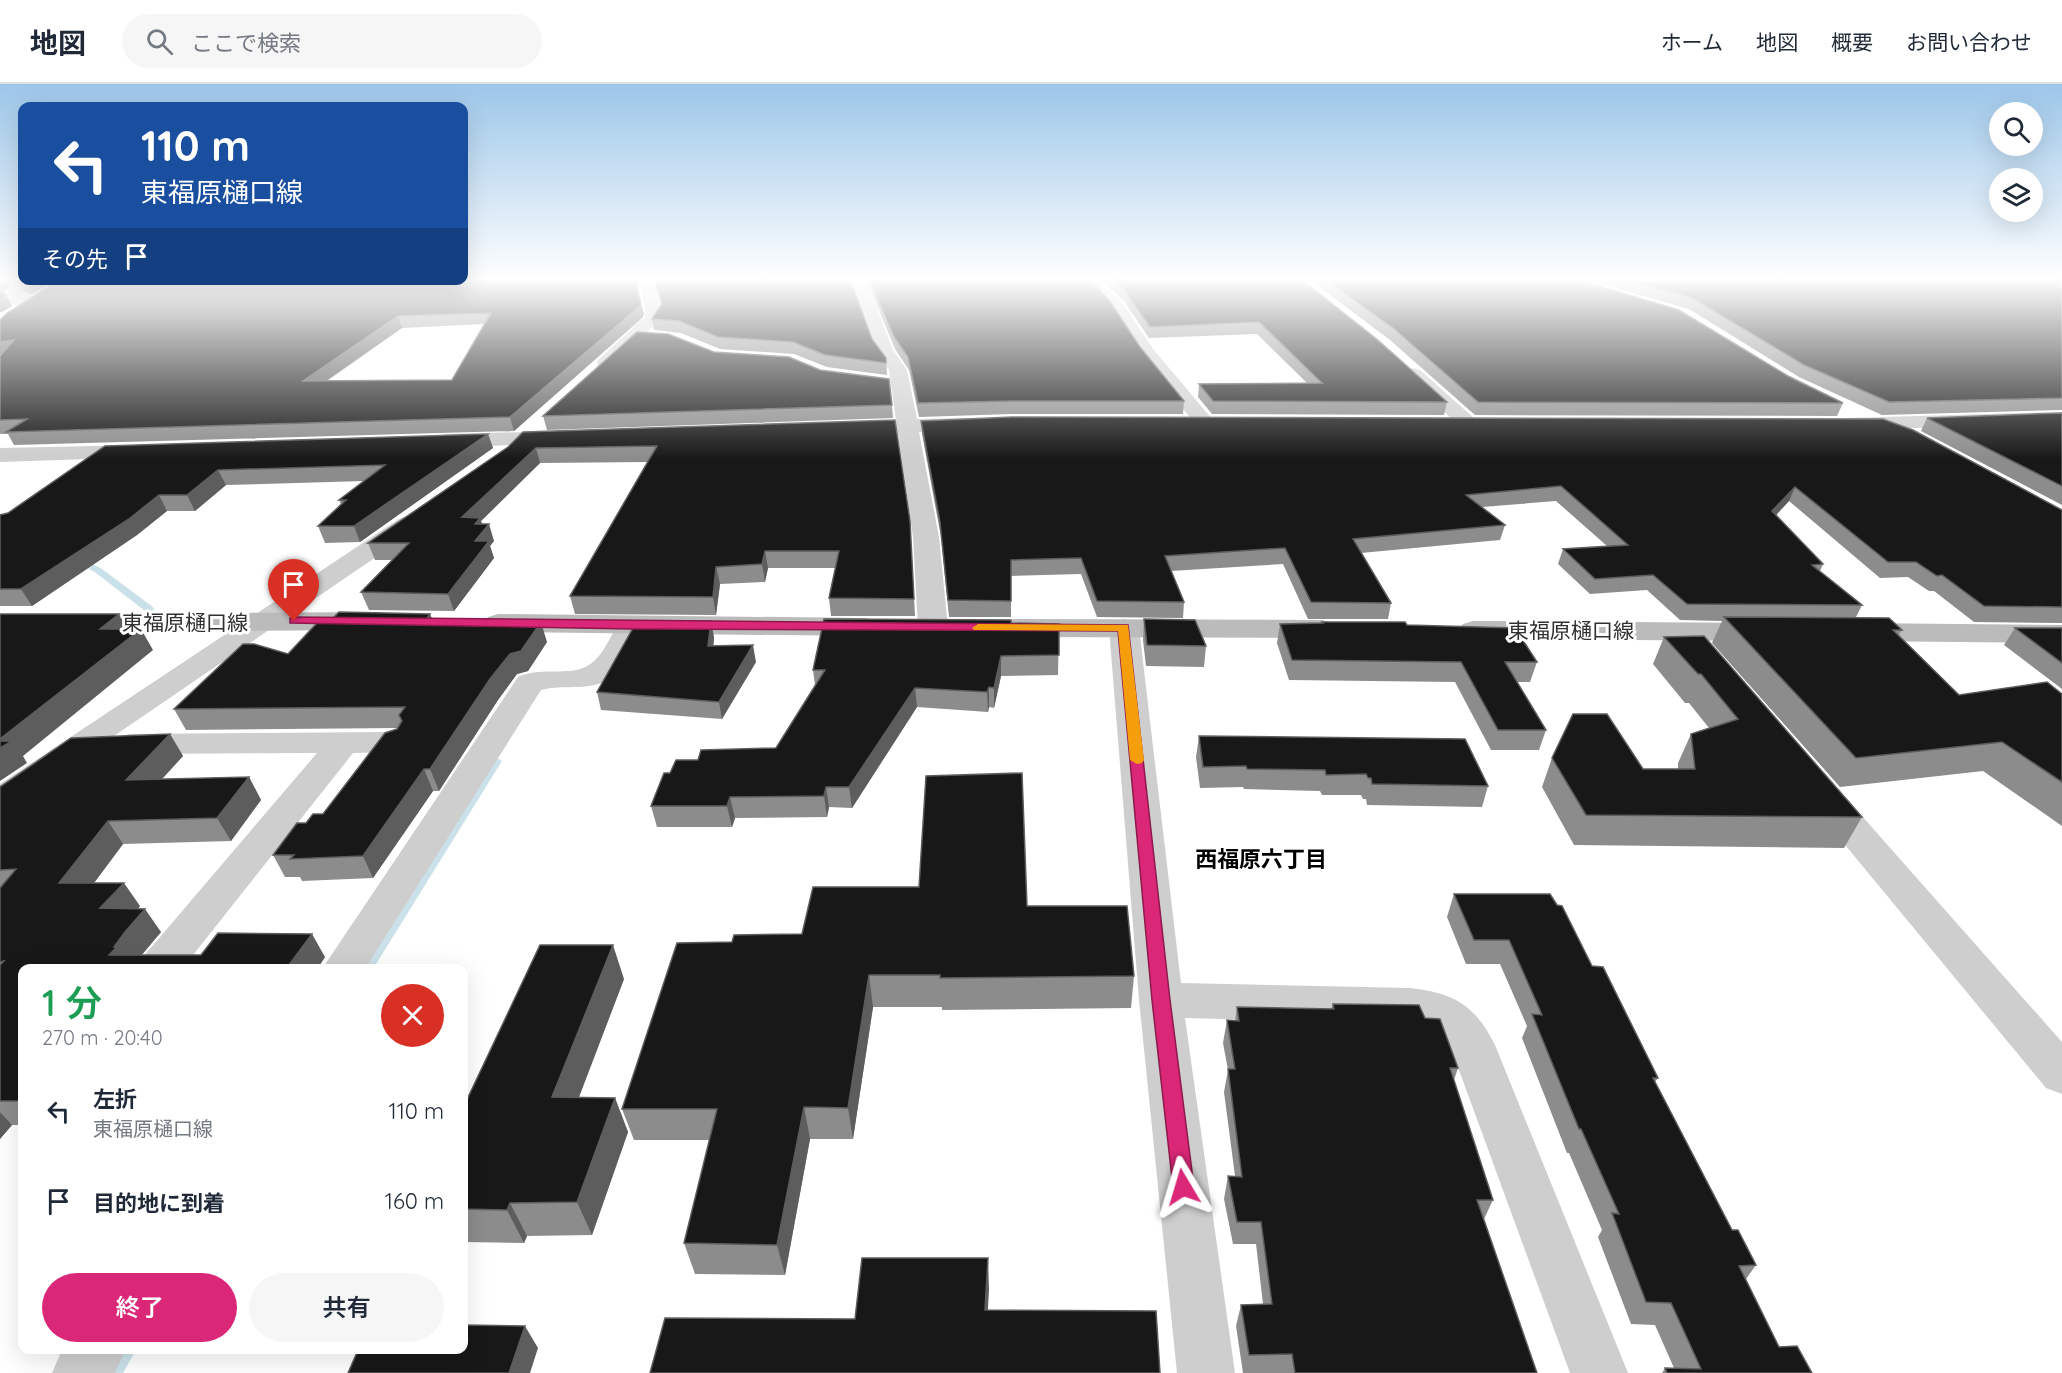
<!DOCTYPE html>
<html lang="ja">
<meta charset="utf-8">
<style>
body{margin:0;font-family:Quicksand,"Noto Sans JP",sans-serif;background:#f6f6f7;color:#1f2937;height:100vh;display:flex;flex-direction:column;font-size:22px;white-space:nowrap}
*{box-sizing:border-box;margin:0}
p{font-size:20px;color:#747a83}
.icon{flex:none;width:33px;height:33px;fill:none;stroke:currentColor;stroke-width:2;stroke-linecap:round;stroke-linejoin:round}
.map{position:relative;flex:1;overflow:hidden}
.drawer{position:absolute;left:18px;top:880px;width:450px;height:390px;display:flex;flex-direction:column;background:#fff;border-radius:12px;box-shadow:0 6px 24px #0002}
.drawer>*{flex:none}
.banner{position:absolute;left:18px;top:18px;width:450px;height:183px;border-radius:12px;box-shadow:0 6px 24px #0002;background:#1a4fa0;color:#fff;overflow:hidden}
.controls{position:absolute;left:1989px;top:18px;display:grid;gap:12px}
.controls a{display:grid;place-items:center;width:54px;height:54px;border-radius:50%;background:#fff;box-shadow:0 6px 24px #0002;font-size:30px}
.pin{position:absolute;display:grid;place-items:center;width:51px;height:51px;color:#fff;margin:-62px -26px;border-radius:50% 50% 50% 0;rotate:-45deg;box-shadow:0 0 6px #0007}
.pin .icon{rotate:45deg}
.me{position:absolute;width:66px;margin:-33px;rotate:353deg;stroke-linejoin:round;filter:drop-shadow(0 0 4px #0008)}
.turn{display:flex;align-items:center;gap:21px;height:126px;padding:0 24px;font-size:27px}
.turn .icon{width:78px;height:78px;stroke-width:2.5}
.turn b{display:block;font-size:42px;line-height:51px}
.then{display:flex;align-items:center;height:57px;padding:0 24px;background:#0003;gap:12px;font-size:22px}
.round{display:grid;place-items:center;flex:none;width:63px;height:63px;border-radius:32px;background:#f6f6f7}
.summary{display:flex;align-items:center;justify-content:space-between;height:102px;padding:0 24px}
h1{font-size:36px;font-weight:600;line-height:45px;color:#1e9e55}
.cta{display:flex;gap:12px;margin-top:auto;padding:12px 24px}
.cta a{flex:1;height:69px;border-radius:36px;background:#db2777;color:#fff;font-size:24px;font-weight:600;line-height:69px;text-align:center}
.cta a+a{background:#f6f6f7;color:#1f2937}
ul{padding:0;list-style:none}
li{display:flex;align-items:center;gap:18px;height:90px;padding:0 24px}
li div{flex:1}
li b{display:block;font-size:22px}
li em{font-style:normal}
header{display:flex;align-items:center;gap:36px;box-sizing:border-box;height:84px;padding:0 30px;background:#fff;border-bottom:2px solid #e0e1e3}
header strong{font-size:28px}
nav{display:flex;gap:33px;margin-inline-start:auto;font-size:21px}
.search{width:420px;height:54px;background:#f6f6f7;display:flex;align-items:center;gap:15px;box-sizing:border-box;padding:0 21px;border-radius:33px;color:#747a83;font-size:22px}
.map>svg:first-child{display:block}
</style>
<header>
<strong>地図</strong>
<div class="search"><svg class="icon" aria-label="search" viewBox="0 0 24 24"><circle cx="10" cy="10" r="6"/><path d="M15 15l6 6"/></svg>ここで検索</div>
<nav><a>ホーム</a><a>地図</a><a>概要</a><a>お問い合わせ</a></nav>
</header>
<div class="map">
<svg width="2062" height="1289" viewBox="0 0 2062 1289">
<rect width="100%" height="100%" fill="#fff"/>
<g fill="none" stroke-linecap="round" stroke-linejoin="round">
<path fill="#cbe1ea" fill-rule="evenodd" d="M79 472 102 485 153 523 154 525 153 527H145L96 489 76 477 74 475Z
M496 673 502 677 373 885H357L490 677Z
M114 1266H136L123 1289H100Z"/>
<path fill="#cecece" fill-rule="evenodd" d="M18 195 32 196 21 211 41 213 43 216 41 219C28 223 11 224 3 213Z
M640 195H656C655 209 663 220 661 234L613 283H599L597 279 599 275 645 233C647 220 639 209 640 195Z
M850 195H866L893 266 907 286 917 335 967 334 974 336 978 340 974 344 967 346 919 348 939 453 948 544 943 550 933 553 923 550 918 544 913 453 898 349 850 350 842 349 839 344 842 339 896 336 889 286 875 266Z
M1083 195H1098L1122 219 1154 266 1212 335 1216 339 1212 343 1205 345 1198 343 1141 274 1110 226Z
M1566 195H1644L1636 200 1571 203 1563 198Z
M1413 284 1420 286 1475 335 1479 339 1475 343 1468 345 1461 343 1406 294 1403 290 1406 286Z
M2062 328V340L1846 346 1839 344 1835 340 1839 336 1846 334Z
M562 347 570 348 573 353 570 358 446 364 438 362 435 357 438 352 446 350Z
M139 361 147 363 150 368 147 373 0 378V364Z
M408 432 417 435 421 440 417 445 92 667 13 725 0 729V700L399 435Z
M631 533 641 536 645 542 617 590C592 610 567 599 541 606L365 885H322L518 593C542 581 576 596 595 576 606 566 612 548 621 536Z
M1124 535 1134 538 1139 544 1181 899 1410 904C1454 909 1475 921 1495 961L1628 1289H1570L1452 967C1439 948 1433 942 1410 940L1185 934 1235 1289H1177L1139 916 1109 544 1114 538Z
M392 648 404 651 409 658 404 665 392 668 353 669 182 885H137L143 873 317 669 130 670 118 667 113 660 118 653 130 650Z
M1825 701 1838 705 2062 958V1010L2046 1004 1812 721 1807 713 1812 705Z
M62 1266H125L115 1289H52Z"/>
<path fill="#bbb" fill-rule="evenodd" d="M377 528 387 531 391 537 387 543 377 546 0 548V530Z
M498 530 866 534 876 537 881 543 876 549 866 552 498 548 488 545 484 539 488 533Z
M1014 535 1322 536 1332 539 1337 545 1332 551 1322 554 1014 553 1004 550 999 544 1004 538Z
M1473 537 1763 539 1773 542 1778 548 1773 554 1763 557 1473 555 1463 552 1458 546 1463 540Z
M1857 539 2062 541V559L1857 557 1847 554 1842 548 1847 542Z"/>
</g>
<path fill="#8c8c8c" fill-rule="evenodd" d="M464 195H639L638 208 644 230 642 234 514 347 14 361 8 350H0V272L2 270H0V236ZM484 240 452 296 327 297 402 244Z
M866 195H1090L1140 263 1184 317 1183 330H1012L919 333 909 286 895 265Z
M1100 195H1301L1447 318 1444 331 1212 330 1198 313 1199 300 1307 299 1257 250 1149 254 1124 217Z
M1309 195H1576L1843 319 1837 332 1475 331 1390 256Z
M1584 195H2062V326L1882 331 1799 293 1689 225Z
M22 196H54L32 210 25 209 19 198Z
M656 201 872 255 886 274 887 291 827 283 794 270 720 265 681 249 654 246 652 235 661 221Z
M714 268 820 286 892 321 893 334 547 346 543 332Z
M2062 329V421L1921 347 1927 334Z
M1012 333 2062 426V539L1974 538 1934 507H1929L1908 493 1880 494 1789 417 1776 431 1823 480 1820 487 1862 521 1856 533 1902 546 1898 552 1959 611 2062 610V742L1983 687 1840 703 1712 559 1722 537 1680 536 1647 506 1590 510 1558 480 1563 465 1607 462 1556 417 1482 423 1505 441 1500 456 1361 469 1391 519 1388 535H1308L1283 480 1171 487 1184 518 1183 534 1097 533 1081 490 1011 492V533H949L941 453 922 350 921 337Z
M895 336 910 437 915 532H831L829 514 835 484H768L765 498 720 500 716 531 575 530 570 512 648 378 540 379 481 437 482 440 494 457 490 462 494 474 454 527 369 526 361 508 393 476H375L368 459 508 363Z
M488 350 493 364 360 458 325 459 318 442 341 420 339 416 364 397 226 401 195 427H167L137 451 32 522H0V431L8 429 105 362Z
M430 530 433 537 547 558 528 587 517 590 498 616 439 707H433L373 794 302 797 300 793H285L273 771 306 739 323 730 398 644 186 646 174 625 288 570 328 539Z
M1144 535 1206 562 1204 583 1146 582 1143 556Z
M711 537 714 554 713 562 756 578 722 635 601 626 597 608Z
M1322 538 1407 541 1537 578 1530 598H1517L1546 646 1539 666H1491L1455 598 1289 596 1277 559 1280 540 1322 539Z
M1011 539 1059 540 1058 591 1001 592 994 624 989 623 988 628 917 623 852 724 829 723 827 733 735 734 732 743H657L651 722 670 689 698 676 776 664 815 601 813 586Z
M2015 544H2062V605L2004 561Z
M1664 553 1862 733 1844 764 1574 761 1542 703 1552 674 1643 685H1678V679L1691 650 1709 644 1689 619H1685L1653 580Z
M170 650 183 672 162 695 249 693 261 716 231 757 123 760 94 799 140 822 138 825 161 848 141 871 325 873 317 885H22V1041H12L0 1055V703Z
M1199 652 1488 702 1482 723 1367 721 1366 715H1363L1361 711H1322L1320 707 1244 705 1243 703 1200 704 1196 673Z
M1454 810 1592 882 1658 994 1655 998 1732 1146 1756 1181 1746 1195 1779 1263 1812 1289H1662L1665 1284H1674L1655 1241 1631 1240 1598 1153 1602 1146 1569 1069H1567L1522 954 1527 942 1500 880H1466L1447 833Z
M1027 822 1134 892 1131 924 942 926V923H873L853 1055H810L785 1191 695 1190 684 1159 710 1056H634L622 1025 732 858 802 850Z
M624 895 579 1013 615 1014 628 1048 592 1151 527 1152 524 1159 464 1158V1022Z
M1333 920 1425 934 1458 984 1454 996 1493 1116 1484 1135 1537 1289H1243L1236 1242 1241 1221 1263 1220 1256 1160H1233L1224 1115 1228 1092H1235L1224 1008 1228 986 1223 959 1227 936 1235 937 1237 923 1331 925Z"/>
<path fill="#5d5d5d" d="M0 195H15L1 212 0 209Z
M636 195H639L638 212 636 201Z
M31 196H54L32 210 26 199Z
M6 211 12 222 2 228H0V215Z
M641 219 644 230 642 234 514 347 510 333Z
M398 232 402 244 308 309 303 297Z
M14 256 21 268 0 270V258Z
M488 350 493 364 360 458 354 442Z
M536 364 540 379 481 437 484 446 489 440 494 457 490 462 494 474 454 527 448 510 462 433Z
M218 386 226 401 195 427 187 411Z
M1795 403 1789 417 1766 442 1772 427Z
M159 411 167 427 137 451 32 522 21 505Z
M765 467 768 484 765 498 762 480Z
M716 483 720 500 716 531 713 513Z
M119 530 131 551 100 545Z
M430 530 438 550 425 537Z
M711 537 714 554 712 579 708 562Z
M541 538 547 558 528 587 517 590 498 616 439 707 430 685 490 595 510 570Z
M141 545 153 566 23 672 27 679 0 697V655Z
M753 561 756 578 722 635 719 618Z
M1001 572V592L994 624V604Z
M989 603V623L988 628 987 608Z
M915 604 917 623 852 724 849 703Z
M170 650 183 672 140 719 126 696Z
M424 685 433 707 373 794 363 772Z
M249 693 261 716 231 757 217 734Z
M826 703 829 723 827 733 824 712Z
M730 713 735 734 732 743 727 722Z
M108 737 123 760 76 823 59 799Z
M124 799 140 822 117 848 100 824Z
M145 825 161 848 141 872 109 871 125 848Z
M312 850 325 873 317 885H286Z
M613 861 624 895 566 1047 552 1013Z
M869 891 873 923 853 1055 848 1024Z
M615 1014 628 1048 592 1151 577 1118Z
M804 1023 810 1055 785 1191 777 1161Z
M0 1028 12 1041 0 1055Z
M510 1119 527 1152 524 1159 507 1126Z
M988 1174 989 1206 986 1258 985 1226Z
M525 1242 538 1264 530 1289H509Z"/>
<path fill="#181818" stroke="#5d5d5d" stroke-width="1.5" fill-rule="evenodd" d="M22 195V196H31L26 199 19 198Z
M464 195H636V201L641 219 640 222 510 333 6 348 27 335 0 336V272L14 256 0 258V236L7 229 59 196H464ZM491 229 452 296 303 297 398 232Z
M656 195H850L872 255 886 274V279L825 271 793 258 718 253 679 237 652 235 662 220 656 201Z
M869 195H1090L1109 216 1140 263 1184 317H1012L918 319 908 273 894 253Z
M1112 195H1301L1378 256 1447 318 1213 317 1199 300 1322 299 1259 238 1150 243 1124 206Z
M1324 195H1576L1679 226 1788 292 1843 319 1478 318 1393 244Z
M1624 195H2062V314L1889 318 1804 281 1692 214Z
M0 208 6 211 0 215Z
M637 248 668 250 714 268 789 273 820 286 889 295 892 321 543 332Z
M2062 329V402L1927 334Z
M1012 333 1883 335 1913 346 2062 426V523L1984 522 1942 491 1937 492 1916 478H1888L1795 403 1772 427 1823 480 1812 481 1862 521 1687 520 1653 491 1595 495 1563 465 1628 461 1561 402 1466 411 1505 441 1353 455 1391 519 1311 518 1285 464 1165 472 1184 518 1097 517 1081 474 1011 476V517L948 516 940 438 921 337Z
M895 336 910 437 914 515 829 514 839 467H765L762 480 716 483 713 513 570 512 657 362 536 364 462 433 480 434 475 440H489L475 457H489L448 510 361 508 409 459H368L508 363 523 348Z
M488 350 354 442H318L346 416H339L385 381 218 386 187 411H159L129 435 21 505H0V431L8 429 105 362Z
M339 528 430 530 425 537 541 538 521 567 510 570 490 595 430 685H424L363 772 290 775 294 771H273L297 739H306L313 730H323L385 649 397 645 402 637 399 631 405 623 174 625 243 560H254L288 570 317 539H328Z
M0 530H119L100 545H141L0 655Z
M1724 533 1889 534 1902 546H1893L1959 611 2047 598 2062 610V698L2002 658 1856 674Z
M824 535 1011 536V539L1059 540V571L1001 572 994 604 989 603 987 608 915 604 849 703H826L824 712 730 713 727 722H651L664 689H670L676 676H698L701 666 776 664 825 586H813Z
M1144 535 1195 536 1206 562 1147 561Z
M637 537H711L708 562 753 561 719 618 597 608Z
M1322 538H1405L1407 541 1515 544 1537 578H1505L1546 646H1498L1461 578 1292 576 1280 540 1323 539Z
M2015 544H2062V579Z
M1704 552 1862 733 1586 731 1552 674 1573 630H1607L1643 685H1695L1691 650 1738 635 1701 590H1698L1664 553Z
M170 650 126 696 249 693 217 734 108 737 59 799H124L100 824 145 825 125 848 114 863H117L109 871H201L218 849 312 850 286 885H22V1017H0V881L4 877 0 878V804L16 785 0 786V703L71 654Z
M1199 652 1465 655 1488 702 1372 700 1371 694H1368L1366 690 1326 691 1325 686 1247 685 1246 682 1203 683Z
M0 657H12L0 664Z
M1022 689 1027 822H1127L1134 892 940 894V891H869L848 1024 804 1023 777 1161 684 1159 717 1025H622L677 859 732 858 734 851 802 850 813 803H919L926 692Z
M1454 810H1550L1557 821 1562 822 1592 882 1603 883 1658 994H1653L1732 1146H1738L1756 1181 1739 1182 1779 1263 1797 1262 1812 1289H1667L1665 1284 1701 1285 1671 1219 1646 1218 1612 1129 1619 1130 1581 1045H1579L1532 930 1542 931 1509 856H1474Z
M540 861H613L552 1013 615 1014 577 1118 510 1119 507 1126 464 1125V1022Z
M1333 920 1419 921 1425 934 1440 935 1458 984H1450L1493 1116H1477L1537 1289H1295L1292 1270 1249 1271 1241 1221 1272 1220 1261 1138H1237L1228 1092 1242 1093 1228 985H1235L1227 936 1239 937 1237 923 1334 925Z
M862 1174H988L985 1226 1156 1227 1160 1289H650L665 1234 855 1235Z
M464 1241 525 1242 509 1289H348L358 1266H464Z"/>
<linearGradient id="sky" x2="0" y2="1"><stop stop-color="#9cc6e9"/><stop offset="0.52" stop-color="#fff"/><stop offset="1" stop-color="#fff" stop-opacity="0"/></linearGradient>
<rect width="2062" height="375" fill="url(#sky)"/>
<path fill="#db2777" stroke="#8e194d" stroke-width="1.5" d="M294 533 1128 541 1170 916 1194 1103 1191 1110 1183 1112 1176 1110 1173 1103 1152 916 1118 547 631 545 290 539V534Z"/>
<path fill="#f59e0b" d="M978 540 1128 541 1144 676 1142 679 1137 680 1130 676 1118 547 974 546 972 544Z"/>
<g text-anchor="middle" stroke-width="6" stroke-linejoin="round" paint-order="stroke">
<g font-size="21" fill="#313131" stroke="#fff">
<text x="185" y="546">東福原樋口線</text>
<text x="1571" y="554">東福原樋口線</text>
</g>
<g font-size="22" font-weight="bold" fill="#000" stroke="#fff">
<text x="1261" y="783">西福原六丁目</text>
</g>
</g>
</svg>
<div class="controls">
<a><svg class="icon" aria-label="search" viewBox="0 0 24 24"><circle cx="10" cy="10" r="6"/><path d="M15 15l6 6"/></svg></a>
<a><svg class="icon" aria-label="layers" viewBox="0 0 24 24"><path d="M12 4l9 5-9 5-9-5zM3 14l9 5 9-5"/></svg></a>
</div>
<div class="pin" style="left:294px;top:537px;background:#d93025"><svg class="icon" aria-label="arrive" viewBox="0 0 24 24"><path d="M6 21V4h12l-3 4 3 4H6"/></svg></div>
<svg class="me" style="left:1183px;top:1103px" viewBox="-20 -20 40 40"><path d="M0-17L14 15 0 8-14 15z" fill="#db2777" stroke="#fff" stroke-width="4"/></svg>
<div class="banner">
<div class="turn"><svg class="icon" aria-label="left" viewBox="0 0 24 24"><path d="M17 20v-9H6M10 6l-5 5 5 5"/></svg><div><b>110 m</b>東福原樋口線</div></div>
<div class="then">その先<svg class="icon" aria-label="arrive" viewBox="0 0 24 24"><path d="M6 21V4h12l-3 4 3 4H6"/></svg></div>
</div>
<section class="drawer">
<div class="summary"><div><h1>1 分</h1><p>270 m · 20:40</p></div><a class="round" style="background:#d93025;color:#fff"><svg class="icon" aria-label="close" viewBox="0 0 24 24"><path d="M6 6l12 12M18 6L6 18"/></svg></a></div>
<ul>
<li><svg class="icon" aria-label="left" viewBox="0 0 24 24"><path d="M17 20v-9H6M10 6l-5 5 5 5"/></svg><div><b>左折</b><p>東福原樋口線</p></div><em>110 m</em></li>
<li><svg class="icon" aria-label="arrive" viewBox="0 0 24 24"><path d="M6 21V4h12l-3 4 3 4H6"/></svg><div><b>目的地に到着</b></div><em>160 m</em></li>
</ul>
<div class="cta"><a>終了</a><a>共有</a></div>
</section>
</div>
